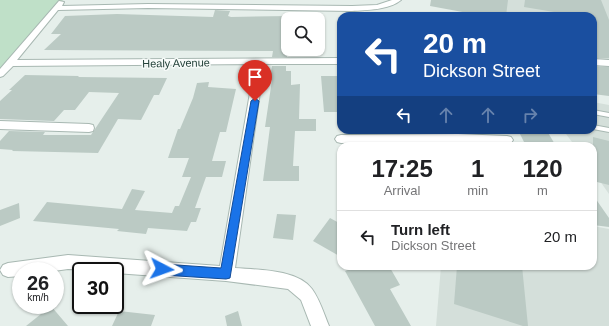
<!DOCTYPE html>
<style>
body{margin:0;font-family:Helvetica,sans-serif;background:#f6f6f6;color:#202124;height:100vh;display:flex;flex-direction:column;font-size:15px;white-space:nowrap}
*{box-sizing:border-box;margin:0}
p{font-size:13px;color:#757577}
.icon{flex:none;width:22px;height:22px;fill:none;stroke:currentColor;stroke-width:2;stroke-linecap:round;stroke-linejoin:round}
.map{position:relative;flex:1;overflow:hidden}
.panel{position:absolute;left:337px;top:142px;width:260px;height:128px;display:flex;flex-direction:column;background:#fff;border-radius:12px;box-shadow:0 1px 3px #0004}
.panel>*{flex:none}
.banner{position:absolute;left:337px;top:12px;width:260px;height:122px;border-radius:12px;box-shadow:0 1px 3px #0004;background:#1a4fa0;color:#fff;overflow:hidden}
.buttons{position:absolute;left:281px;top:12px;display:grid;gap:8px}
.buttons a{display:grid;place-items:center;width:44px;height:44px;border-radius:8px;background:#fff;box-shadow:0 1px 3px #0004;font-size:20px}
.speed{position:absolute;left:12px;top:262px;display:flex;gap:8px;font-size:20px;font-weight:700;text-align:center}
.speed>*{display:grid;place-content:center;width:52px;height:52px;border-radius:50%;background:#fff;box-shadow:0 1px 3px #0004;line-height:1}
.speed small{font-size:10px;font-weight:400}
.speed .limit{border:2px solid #111;border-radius:6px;background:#fff;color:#111}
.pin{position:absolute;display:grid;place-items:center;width:34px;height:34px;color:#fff;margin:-41px -17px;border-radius:50% 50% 50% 0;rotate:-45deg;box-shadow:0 0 4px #0007}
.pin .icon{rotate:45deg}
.me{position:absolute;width:44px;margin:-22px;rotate:94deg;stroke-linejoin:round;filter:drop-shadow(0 0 3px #0008)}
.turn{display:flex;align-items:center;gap:14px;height:84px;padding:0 20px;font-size:18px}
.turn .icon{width:52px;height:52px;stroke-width:2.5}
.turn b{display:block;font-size:28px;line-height:34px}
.lanes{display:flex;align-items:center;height:38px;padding:0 20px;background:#0003;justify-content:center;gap:20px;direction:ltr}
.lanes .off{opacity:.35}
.eta{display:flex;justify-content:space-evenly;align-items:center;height:68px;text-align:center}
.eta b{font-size:24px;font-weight:800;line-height:28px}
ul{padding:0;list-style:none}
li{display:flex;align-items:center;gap:12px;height:52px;padding:0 20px;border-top:1px solid #e0e0e0}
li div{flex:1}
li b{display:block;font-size:15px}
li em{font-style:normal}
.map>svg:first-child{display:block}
</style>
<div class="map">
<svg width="609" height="326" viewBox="0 0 609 326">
<rect width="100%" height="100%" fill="#e6efeb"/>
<path fill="#d4dfda" d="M466 0H609V62L593 58V16H464Z
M593 102 609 105V194L593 171V146H575L563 130H593Z
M593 226 609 229V326H436L441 266H593Z"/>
<path fill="#bfe0c8" d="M0 0H63L11 63 0 74Z"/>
<path fill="#bbcac4" d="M431 0H508L506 16H468V13L430 6Z
M525 0H601L609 20V58H593V16H555L554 12 524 7Z
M215 10 230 11 228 16 231 17 289 16 287 57H272L273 51 44 50 61 34H51L65 16 117 14 213 17Z
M272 66H286V71H291V85L300 84 299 119H316V131H295L293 166H299V181H263L270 127H265L272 80H270Z
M593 66 609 67V96L593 94Z
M25 75 79 76 78 77 167 78 159 95H154L141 120 118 119 98 153 12 151 13 150 0 149V141L9 131 45 132 43 135H91L119 93 89 92 75 110H64L54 121 0 119V101L12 90H9Z
M321 76H341V112H324Z
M209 82 208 87 236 89 226 132H220L212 161H226L222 177H206L195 208H201L196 222H191L187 231 148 228 146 234 117 231 119 229 33 221 47 202 122 209 132 189 145 191 135 210 172 213 175 206H179L191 177H182L189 158H168L178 129H180L193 98 197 83Z
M518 130 547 131 556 146H526Z
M593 137 609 141V185L593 181Z
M593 195 609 218V227L593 225Z
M19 203 20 218 0 226V210Z
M277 214 296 215 293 240 273 238Z
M330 218 341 224V257L313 241Z
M359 266H389L400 285 390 289 411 326H375L345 271Z
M457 266H522L528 326H523L454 304Z
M51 306 68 326H26Z
M119 311 155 315 151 326H112Z
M238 311 242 326H227L225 316Z"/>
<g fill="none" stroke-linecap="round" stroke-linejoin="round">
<g stroke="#a8b8b2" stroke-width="2">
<path id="lane" d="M593 110 609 113V117L593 114Z
M593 125 609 128V132L593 129Z"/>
</g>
<g stroke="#a8b8b2" stroke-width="2">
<path id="street" d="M392 0H401C389 10 367 10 352 11L148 8 58 10 17 60 341 58V64H264L235 268C258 270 297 269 312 289 320 300 324 314 329 326H311L301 300 288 289 226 281 115 273V271L68 269 54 271H21V276L8 277 3 275 0 270 3 265 8 263 68 255 220 266 255 64 13 66 3 76 0 77V69L59 1 64 2 62 6 148 4 352 6 377 5Z
M593 59 609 60V66L593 65Z
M0 121 89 124 93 125 94 128 93 131 89 132 0 129Z
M458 134 507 136 511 137 513 140 511 143 507 144 458 142 341 143 337 142 335 139 337 136 341 135Z"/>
</g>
<use href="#lane" fill="#fff" fill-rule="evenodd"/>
<use href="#street" fill="#fff" fill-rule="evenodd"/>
</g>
<path fill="#1a73e8" stroke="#114b97" d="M255 98 259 101 230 278 226 279 162 275 158 273 157 269 158 265 162 264 221 268 251 101Z"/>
<g text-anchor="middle" stroke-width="3" stroke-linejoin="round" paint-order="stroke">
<g font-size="11" fill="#24423a" stroke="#f7fbf9">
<text transform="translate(176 63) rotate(-1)" y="4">Healy Avenue</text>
</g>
</g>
</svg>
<div class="buttons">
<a><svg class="icon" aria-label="search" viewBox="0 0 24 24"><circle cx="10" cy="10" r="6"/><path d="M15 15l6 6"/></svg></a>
</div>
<div class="speed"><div>26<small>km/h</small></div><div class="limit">30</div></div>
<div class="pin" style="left:255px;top:101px;background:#d93025"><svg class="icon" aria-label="arrive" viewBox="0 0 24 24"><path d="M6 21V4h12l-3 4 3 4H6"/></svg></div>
<svg class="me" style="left:162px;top:269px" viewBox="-20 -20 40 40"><path d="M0-17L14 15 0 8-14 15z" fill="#1a73e8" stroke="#fff" stroke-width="4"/></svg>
<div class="banner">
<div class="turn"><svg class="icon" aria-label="left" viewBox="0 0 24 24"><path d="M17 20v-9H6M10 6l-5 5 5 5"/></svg><div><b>20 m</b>Dickson Street</div></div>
<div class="lanes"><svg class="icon" aria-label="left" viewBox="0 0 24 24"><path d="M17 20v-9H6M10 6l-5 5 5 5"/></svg><svg class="icon off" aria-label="ahead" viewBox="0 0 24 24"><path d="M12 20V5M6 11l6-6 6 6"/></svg><svg class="icon off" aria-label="ahead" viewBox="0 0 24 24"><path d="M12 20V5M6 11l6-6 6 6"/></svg><svg class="icon off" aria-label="right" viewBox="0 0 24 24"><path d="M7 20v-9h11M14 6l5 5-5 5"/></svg></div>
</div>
<section class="panel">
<div class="eta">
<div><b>17:25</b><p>Arrival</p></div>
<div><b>1</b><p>min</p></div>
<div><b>120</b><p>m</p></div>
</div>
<ul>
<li><svg class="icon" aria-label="left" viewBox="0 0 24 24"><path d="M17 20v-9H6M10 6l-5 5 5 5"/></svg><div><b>Turn left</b><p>Dickson Street</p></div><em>20 m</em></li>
</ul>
</section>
</div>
